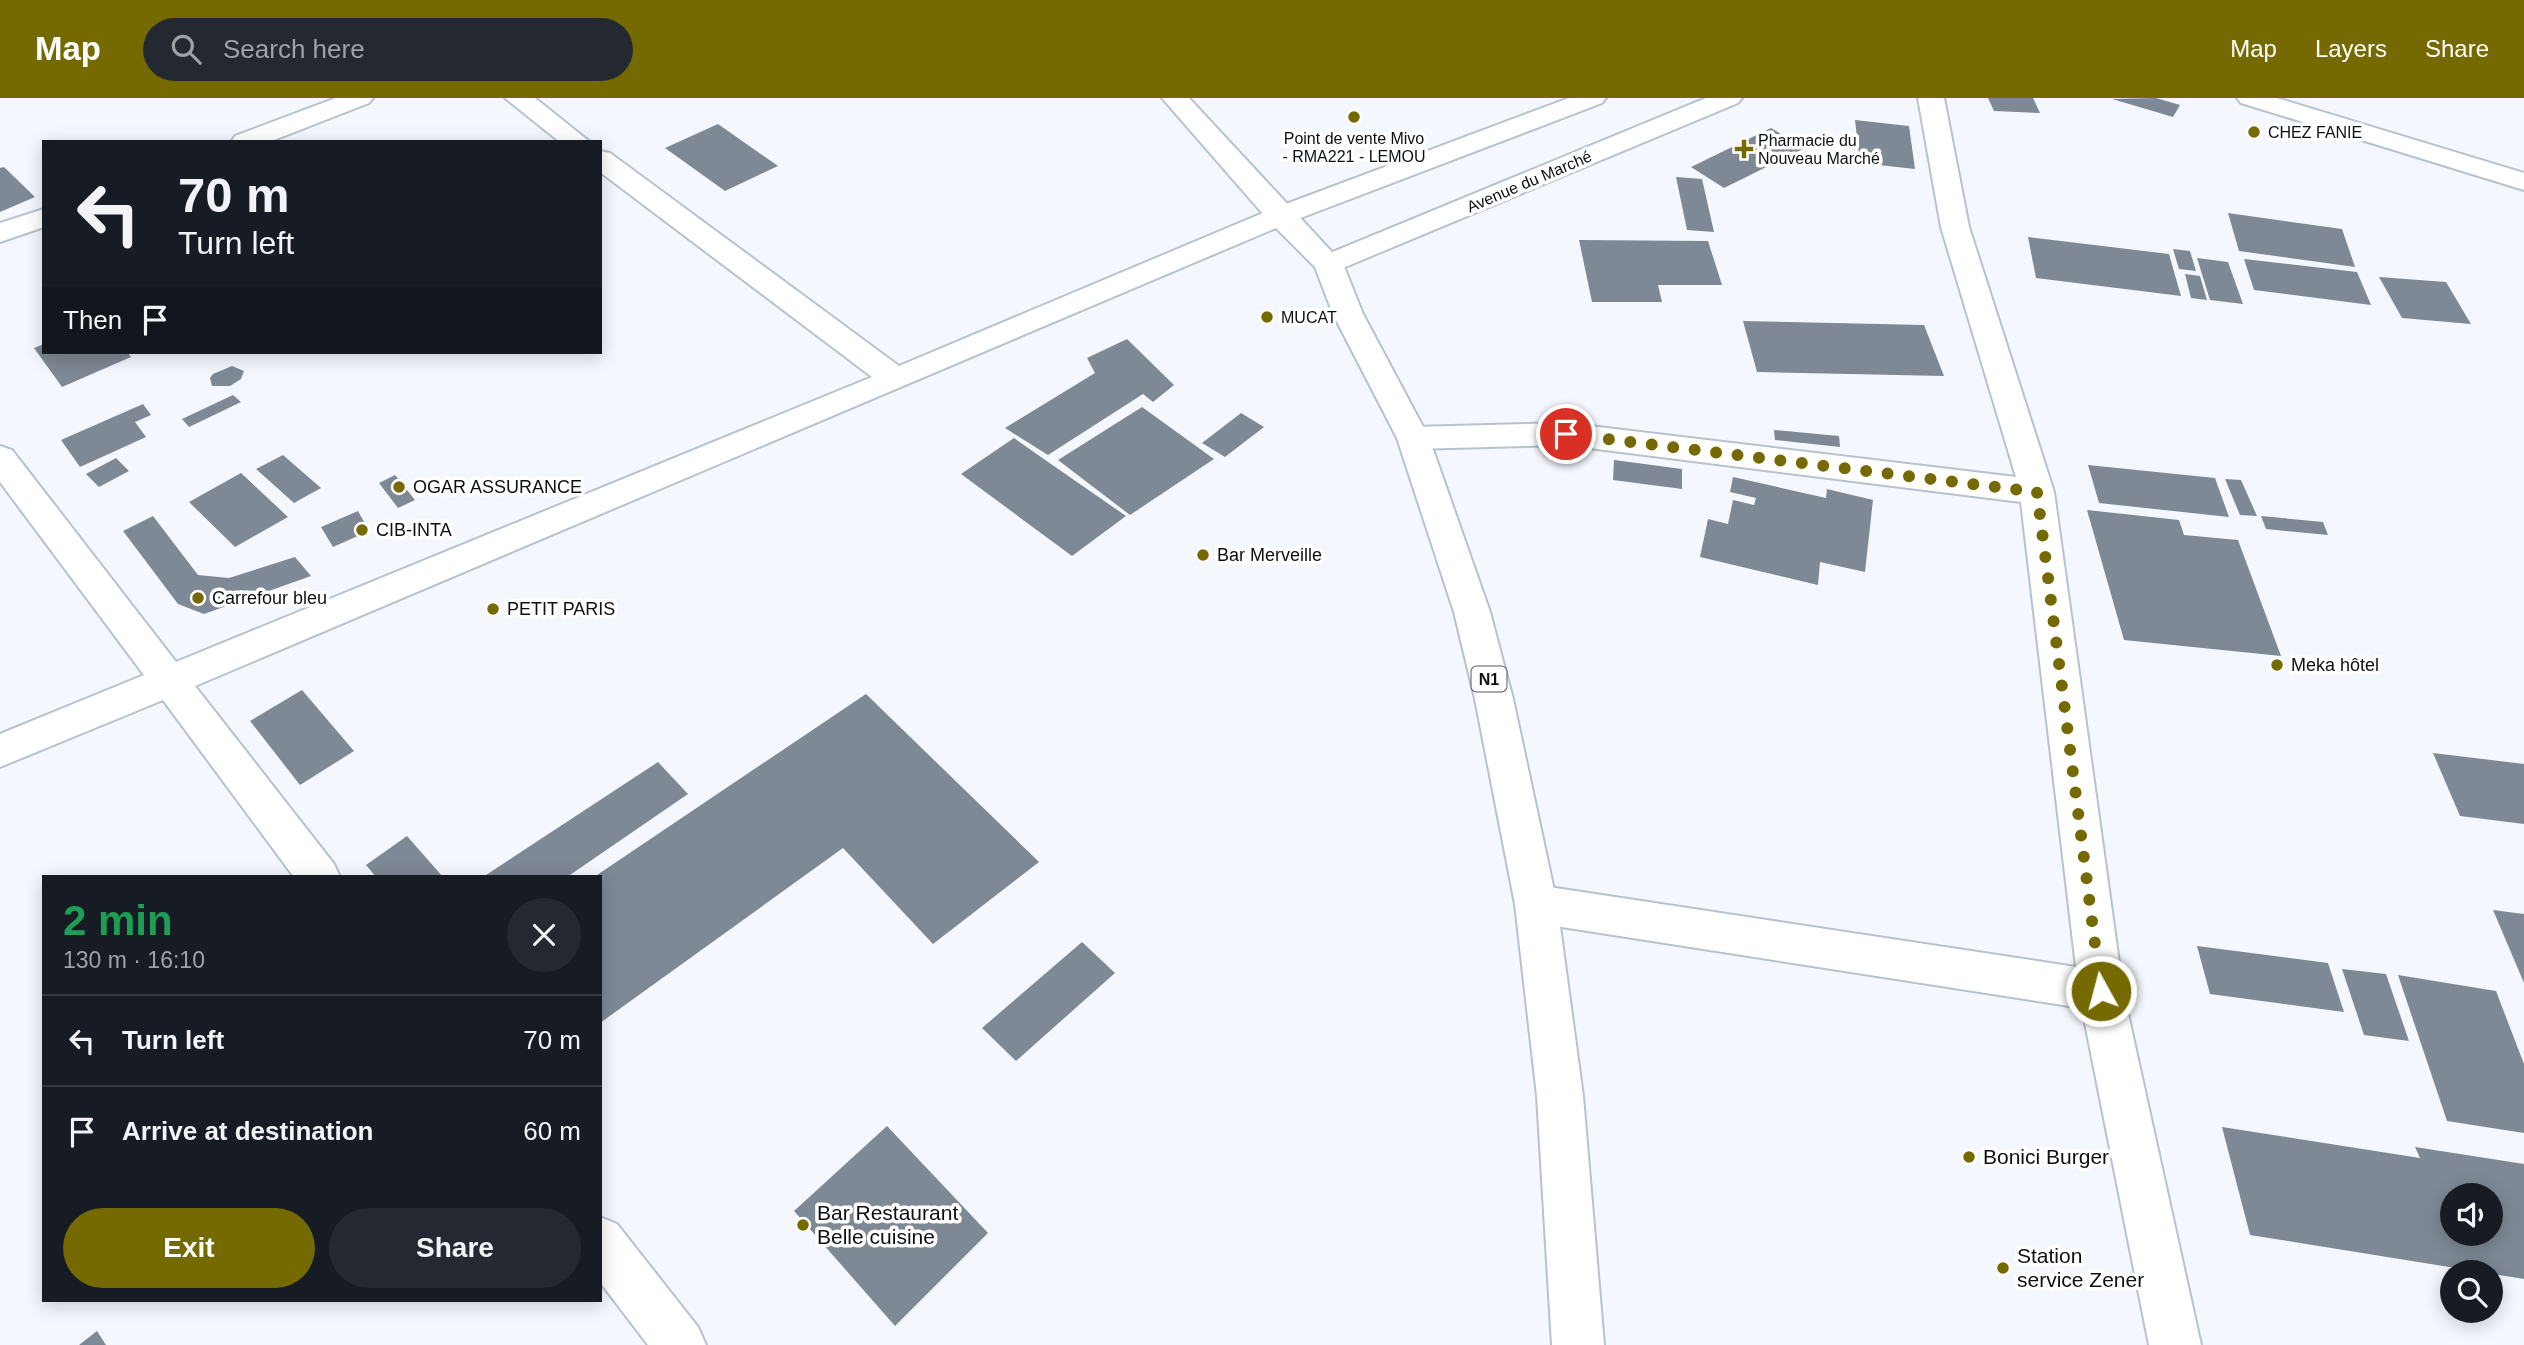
<!DOCTYPE html>
<meta charset="utf-8">
<style>
body{margin:0;font-family:Helvetica,sans-serif;background:#242831;color:#f1f3f6;height:100vh;display:flex;flex-direction:column;font-size:26px;white-space:nowrap}
*{box-sizing:border-box;margin:0}
p{font-size:23px;color:#9ea1a6}
.icon{flex:none;width:38px;height:38px;fill:none;stroke:currentColor;stroke-width:2;stroke-linecap:round;stroke-linejoin:round}
.map{position:relative;flex:1;overflow:hidden}
.drawer{position:absolute;left:42px;top:777px;width:560px;height:427px;display:flex;flex-direction:column;background:#171b24;border-radius:0px;box-shadow:0 4px 18px #0003}
.drawer>*{flex:none}
.top-card{position:absolute;left:42px;top:42px;width:560px;height:214px;border-radius:0px;box-shadow:0 4px 18px #0003;background:#171b24;color:#f1f3f6;overflow:hidden}
.fabs{position:absolute;left:2440px;top:1085px;display:grid;gap:14px}
.fabs a{display:grid;place-items:center;width:63px;height:63px;border-radius:50%;background:#171b24;box-shadow:0 4px 18px #0003;font-size:35px}
.pin{position:absolute;display:grid;place-items:center;width:60px;height:60px;color:#fff;margin:-30px;border:4px solid #fff;border-radius:50%;box-shadow:0 2px 7px #0007}
.me{position:absolute;width:77px;margin:-38px;rotate:353deg;stroke-linejoin:round;filter:drop-shadow(0 0 5px #0008)}
.turn{display:flex;align-items:center;gap:24px;height:147px;padding:0 21px;font-size:32px}
.turn .icon{width:91px;height:91px;stroke-width:2.5}
.turn b{display:block;font-size:49px;line-height:60px}
.then{display:flex;align-items:center;height:66px;padding:0 21px;background:#0003;gap:14px;font-size:26px}
.round{display:grid;place-items:center;flex:none;width:74px;height:74px;border-radius:37px;background:#242831}
.headline{display:flex;align-items:center;justify-content:space-between;height:119px;padding:0 21px}
h1{font-size:42px;font-weight:700;line-height:52px;color:#1e9e55}
.cta{display:flex;gap:14px;margin-top:auto;padding:14px 21px}
.cta a{flex:1;height:80px;border-radius:42px;background:#756a02;color:#fff;font-size:28px;font-weight:700;line-height:80px;text-align:center}
.cta a+a{background:#242831;color:#f1f3f6}
ul{padding:0;list-style:none}
li{display:flex;align-items:center;gap:21px;height:91px;padding:0 21px;border-top:2px solid #363941}
li div{flex:1}
li b{display:block;font-size:26px}
li em{font-style:normal}
header{display:flex;align-items:center;gap:42px;box-sizing:border-box;height:98px;padding:0 35px;background:#756a02;color:#fff}
header strong{font-size:33px}
nav{display:flex;gap:38px;margin-inline-start:auto;font-size:24px}
.search{width:490px;height:63px;background:#242831;display:flex;align-items:center;gap:18px;box-sizing:border-box;padding:0 24px;border-radius:38px;color:#9ea1a6;font-size:26px}
.map>svg:first-child{display:block}
</style>
<header>
<strong>Map</strong>
<div class="search"><svg class="icon" aria-label="search" viewBox="0 0 24 24"><circle cx="10" cy="10" r="6"/><path d="M15 15l6 6"/></svg>Search here</div>
<nav><a>Map</a><a>Layers</a><a>Share</a></nav>
</header>
<div class="map">
<svg width="2524" height="1247" viewBox="0 0 2524 1247">
<rect width="100%" height="100%" fill="#f4f8fe"/>
<path fill="#7e8995" fill-rule="evenodd" d="M1988 0H2033L2040 15 1994 13Z
M2156 0 2180 7 2173 19 2112 1Z
M1855 22 1909 28 1915 71 1860 65Z
M718 26 778 68 725 93 665 50Z
M1771 30 1805 50 1724 90 1691 69Z
M4 69 35 99 0 114V70Z
M1676 79 1702 81 1714 134 1687 132Z
M2228 115 2342 131 2355 169 2239 153Z
M2028 139 2169 156 2181 198 2036 180Z
M1579 142 1708 143 1722 187H1658L1662 204H1592Z
M2173 151 2190 153 2196 173 2179 171Z
M2197 160 2228 164 2243 206 2210 202Z
M2244 161 2357 174 2371 207 2254 192Z
M2185 176 2200 178 2207 202 2191 200Z
M2379 179 2446 184 2471 226 2402 220Z
M1743 223 1924 227 1944 278 1757 274Z
M1127 241 1174 287 1153 304 1143 296 1048 357 1005 330 1095 275 1087 260Z
M44 246V254H127L131 259 62 289 34 250Z
M232 268 244 273 241 281 230 288H212L210 280 213 276Z
M233 297 241 304 189 329 182 321Z
M143 306 151 317 135 324 146 339 80 369 61 342Z
M1142 309 1214 361 1130 417 1058 362Z
M1241 315 1264 329 1225 359 1202 345Z
M1774 332 1839 338 1840 349 1775 342Z
M1014 340 1051 366 1126 418 1072 458 961 376Z
M283 357 321 390 294 405 256 371Z
M116 360 129 373 99 389 86 376Z
M1614 362 1682 371V391L1613 382Z
M2088 367 2215 380 2229 419 2099 405Z
M241 375 288 419 235 449 189 404Z
M395 377 415 402 398 410 379 385Z
M1733 379 1826 400 1827 391 1873 402 1865 474 1820 464 1818 487 1700 459 1708 421 1728 426 1733 402 1754 407 1756 400 1730 394Z
M2225 381 2241 382 2257 418 2240 417Z
M2087 412 2179 422 2184 437 2238 442 2281 558 2124 542Z
M358 413 369 433 333 449 321 429Z
M153 418 198 477 229 480 295 459 311 478 204 516 178 506 123 433Z
M2261 418 2323 424 2328 437 2266 431Z
M302 592 354 653 300 687 250 623Z
M866 596 1039 764 933 846 843 750 600 925V779H594Z
M2433 655 2524 666V726L2460 718Z
M658 664 688 696 567 779H483Z
M407 738 443 779H376L366 767Z
M2493 812 2524 816V885Z
M1082 844 1115 875 1016 963 982 930Z
M2197 848 2328 865 2344 914 2210 896Z
M2342 871 2386 876 2409 943 2364 937Z
M2398 877 2496 893 2524 966V1035L2447 1023Z
M887 1028 988 1135 895 1228 794 1113Z
M2222 1029 2420 1060 2415 1049 2524 1066V1181L2250 1137ZM2452 1097H2490V1136H2452Z
M97 1233 106 1247H79Z"/>
<g fill="none" stroke-linecap="round" stroke-linejoin="round">
<g stroke="#b7c2cf" stroke-width="4">
<path id="minor" d="M336 0H373L369 5 269 44H231L235 38Z
M505 0H535L590 44H560Z
M1569 0H1606L1602 5 1290 124 195 588 334 766 340 779H294L163 602 0 669V636L144 577 0 384V348L12 352 176 564 872 279 600 74V53L610 55 899 268 1270 112Z
M1706 0H1742L1738 5 1338 172 1328 175 1318 172 1313 166 1318 160Z
M1918 0H1944L1969 129 2054 394 2123 893 2201 1247H2149L2082 910 1536 825 1521 819 1515 806 1521 793 1536 787 2076 869 2021 404 1565 347 1413 351 1401 348 1397 340 1401 332 1413 329 1565 325 2016 379 1941 129Z
M2237 0H2277L2524 75V92L2241 5Z
M44 111V129L0 144V125Z
M600 1119 617 1126 698 1229 706 1247H648L600 1184Z"/>
</g>
<g stroke="#b7c2cf" stroke-width="4">
<path id="highway" d="M1162 0H1189L1343 166 1363 216 1429 340 1490 514 1513 601 1557 806 1583 998 1604 1247H1552L1537 998 1515 806 1475 601 1454 514 1397 340 1333 216 1315 169 1270 124Z"/>
</g>
<use href="#minor" fill="#fff" fill-rule="evenodd"/>
<use href="#highway" fill="#fff" fill-rule="evenodd"/>
</g>
<g fill="none" stroke-linecap="round" stroke-linejoin="round">
<path stroke="#756a02" stroke-width="12" stroke-dasharray="0 21.6" d="M1566 336 2037 394 2101 893"/>
</g>
<g fill="#756a02" stroke="#fff" stroke-width="2.5">
<circle cx="1354" cy="19" r="7"/>
<circle cx="2254" cy="34" r="7"/>
<path d="M1740.5 40.5h7v7h7v7h-7v7h-7v-7h-7v-7h7z"/>
<circle cx="1267" cy="219" r="7"/>
<circle cx="399" cy="389" r="7"/>
<circle cx="362" cy="432" r="7"/>
<circle cx="1203" cy="457" r="7"/>
<circle cx="198" cy="500" r="7"/>
<circle cx="493" cy="511" r="7"/>
<circle cx="2277" cy="567" r="7"/>
<circle cx="1969" cy="1059" r="7"/>
<circle cx="803" cy="1127" r="7"/>
<circle cx="2003" cy="1170" r="7"/>
</g>
<g text-anchor="middle" stroke-width="7" stroke-linejoin="round" paint-order="stroke">
<g font-size="16" fill="#0c1014" stroke="#fff" text-anchor="start">
<text x="2268" y="40">CHEZ FANIE</text>
<text x="1354" y="46" text-anchor="middle">Point de vente Mivo<tspan x="1354" dy="18">- RMA221 - LEMOU</tspan></text>
<text x="1758" y="48">Pharmacie du<tspan x="1758" dy="18">Nouveau Marché</tspan></text>
<text x="1281" y="225">MUCAT</text>
</g>
<g font-size="16" fill="#0c1014" stroke="#fff">
<text transform="translate(1529 83) rotate(-23)" y="6">Avenue du Marché</text>
</g>
<rect fill="#fff" stroke="#55585a" stroke-width="2" x="1471.5" y="568.5" width="35" height="25" rx="5"/>
<g font-size="16" font-weight="bold" fill="#0c1014">
<text x="1489" y="587">N1</text>
</g>
<g font-size="18" fill="#0c1014" stroke="#fff" text-anchor="start">
<text x="413" y="395">OGAR ASSURANCE</text>
<text x="376" y="438">CIB-INTA</text>
<text x="1217" y="463">Bar Merveille</text>
<text x="212" y="506">Carrefour bleu</text>
<text x="507" y="517">PETIT PARIS</text>
<text x="2291" y="573">Meka hôtel</text>
</g>
<g font-size="21" fill="#0c1014" stroke="#fff" text-anchor="start">
<text x="1983" y="1066">Bonici Burger</text>
<text x="817" y="1122">Bar Restaurant<tspan x="817" dy="24">Belle cuisine</tspan></text>
<text x="2017" y="1165">Station<tspan x="2017" dy="24">service Zener</tspan></text>
</g>
</g>
</svg>
<div class="fabs">
<a><svg class="icon" aria-label="sound" viewBox="0 0 24 24"><path d="M4 9h4l5-4v14l-5-4H4zM17 9q2 3 0 6"/></svg></a>
<a><svg class="icon" aria-label="search" viewBox="0 0 24 24"><circle cx="10" cy="10" r="6"/><path d="M15 15l6 6"/></svg></a>
</div>
<div class="pin" style="left:1566px;top:336px;background:#d93025"><svg class="icon" aria-label="arrive" viewBox="0 0 24 24"><path d="M6 21V4h12l-3 4 3 4H6"/></svg></div>
<svg class="me" style="left:2101px;top:893px" viewBox="-20 -20 40 40"><circle r="17" fill="#756a02" stroke="#fff" stroke-width="3"/><path d="M0-11L8 9 0 5-8 9z" fill="#fff"/></svg>
<div class="top-card">
<div class="turn"><svg class="icon" aria-label="left" viewBox="0 0 24 24"><path d="M17 20v-9H6M10 6l-5 5 5 5"/></svg><div><b>70 m</b>Turn left</div></div>
<div class="then">Then<svg class="icon" aria-label="arrive" viewBox="0 0 24 24"><path d="M6 21V4h12l-3 4 3 4H6"/></svg></div>
</div>
<section class="drawer">
<div class="headline"><div><h1>2 min</h1><p>130 m · 16:10</p></div><a class="round"><svg class="icon" aria-label="close" viewBox="0 0 24 24"><path d="M6 6l12 12M18 6L6 18"/></svg></a></div>
<ul>
<li><svg class="icon" aria-label="left" viewBox="0 0 24 24"><path d="M17 20v-9H6M10 6l-5 5 5 5"/></svg><div><b>Turn left</b></div><em>70 m</em></li>
<li><svg class="icon" aria-label="arrive" viewBox="0 0 24 24"><path d="M6 21V4h12l-3 4 3 4H6"/></svg><div><b>Arrive at destination</b></div><em>60 m</em></li>
</ul>
<div class="cta"><a>Exit</a><a>Share</a></div>
</section>
</div>
